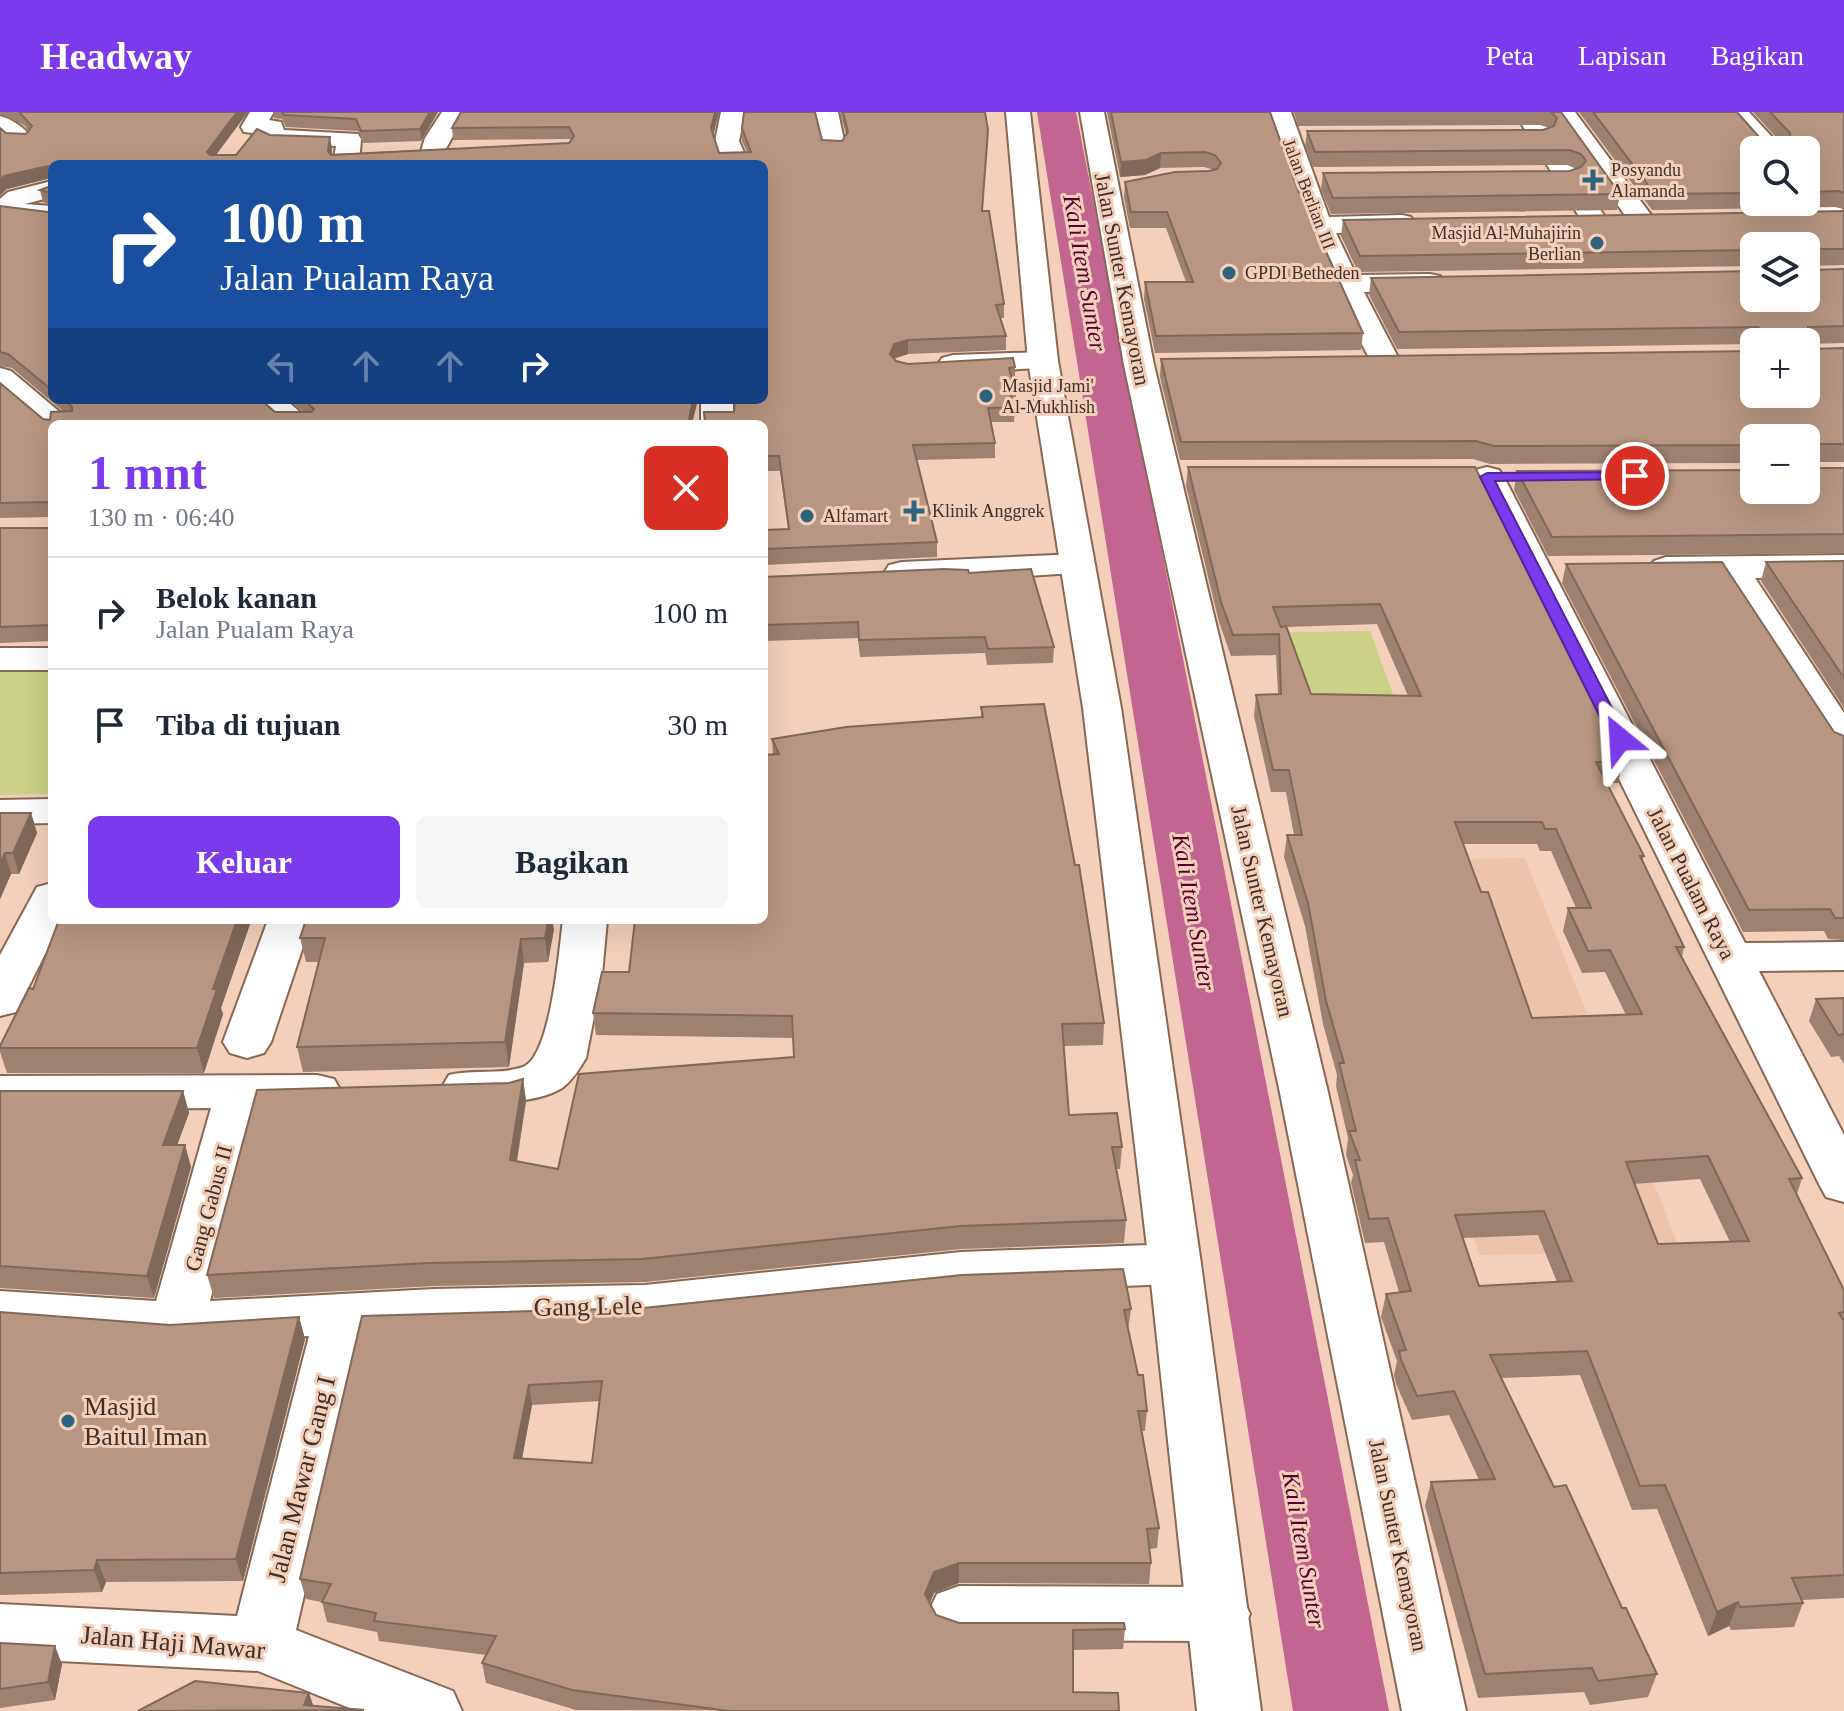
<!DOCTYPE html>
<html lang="id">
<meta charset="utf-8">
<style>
body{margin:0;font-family:Georgia,serif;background:#f6f6f7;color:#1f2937;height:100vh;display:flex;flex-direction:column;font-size:30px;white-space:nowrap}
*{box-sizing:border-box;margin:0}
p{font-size:26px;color:#747a83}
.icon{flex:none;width:44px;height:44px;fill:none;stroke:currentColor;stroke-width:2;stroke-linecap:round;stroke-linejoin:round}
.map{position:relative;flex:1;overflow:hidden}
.sheet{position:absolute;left:48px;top:308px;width:720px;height:504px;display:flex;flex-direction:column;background:#fff;border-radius:12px;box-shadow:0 8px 32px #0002}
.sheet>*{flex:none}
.banner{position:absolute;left:48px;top:48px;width:720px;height:244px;border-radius:12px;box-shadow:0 8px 32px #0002;background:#1a4fa0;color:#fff;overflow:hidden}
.fabs{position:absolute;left:1740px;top:24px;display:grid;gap:16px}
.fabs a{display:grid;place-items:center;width:80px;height:80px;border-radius:12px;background:#fff;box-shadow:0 8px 32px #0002;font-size:40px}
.pin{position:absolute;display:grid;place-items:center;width:68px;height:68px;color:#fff;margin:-34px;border:4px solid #fff;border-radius:50%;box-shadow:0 2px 8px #0007}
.me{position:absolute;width:88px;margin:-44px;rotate:333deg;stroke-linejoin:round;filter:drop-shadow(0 0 6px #0008)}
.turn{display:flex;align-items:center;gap:28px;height:168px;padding:0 40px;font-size:36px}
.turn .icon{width:104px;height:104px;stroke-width:2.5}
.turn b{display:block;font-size:56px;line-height:68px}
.lanes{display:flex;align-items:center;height:76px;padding:0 40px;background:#0003;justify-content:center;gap:40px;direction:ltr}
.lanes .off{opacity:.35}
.round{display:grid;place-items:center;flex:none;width:84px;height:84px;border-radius:12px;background:#f6f6f7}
.summary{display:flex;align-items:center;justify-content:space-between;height:136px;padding:0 40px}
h1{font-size:48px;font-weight:800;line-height:60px;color:#7c3aed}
.action{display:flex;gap:16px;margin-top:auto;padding:16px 40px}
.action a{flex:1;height:92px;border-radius:12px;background:#7c3aed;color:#fff;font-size:32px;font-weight:800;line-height:92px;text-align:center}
.action a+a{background:#f6f6f7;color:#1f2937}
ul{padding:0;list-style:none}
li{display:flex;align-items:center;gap:24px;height:112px;padding:0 40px;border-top:2px solid #e0e1e3}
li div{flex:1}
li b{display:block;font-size:30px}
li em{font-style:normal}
header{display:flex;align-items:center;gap:48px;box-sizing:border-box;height:112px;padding:0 40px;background:#7c3aed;color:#fff}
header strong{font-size:38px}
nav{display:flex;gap:44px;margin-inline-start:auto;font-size:28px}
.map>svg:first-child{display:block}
</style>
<header>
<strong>Headway</strong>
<nav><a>Peta</a><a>Lapisan</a><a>Bagikan</a></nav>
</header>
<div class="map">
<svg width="1844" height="1599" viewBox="0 0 1844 1599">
<rect width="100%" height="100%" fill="#f4d0ba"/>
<path fill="#edc3a9" d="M1525 746 1628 1005 1681 1140 1479 1143 1361 748Z"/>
<path fill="#cbd285" d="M1370 519 1398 596 1311 597 1287 520Z
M52 552V682L0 683V553Z"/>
<path fill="#c26590" d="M1037 0H1076L1389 1599H1293Z"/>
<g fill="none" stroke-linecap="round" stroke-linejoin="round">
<g stroke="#886854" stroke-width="4">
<path id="minor" d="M250 0H274L269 8 281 10 284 18 358 22 361 27 359 52H333L336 34 263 30 260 22 244 20 241 15Z
M442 0H466L442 44H424L421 39 425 26Z
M721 0H745L739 29 749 52H723L715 29Z
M814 0H838L845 33 842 38H824Z
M1267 0H1291L1329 105 1402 103 1411 105 1415 111 1411 117 1402 119 1336 121 1356 163 1430 162 1440 164 1444 170 1440 176 1430 178 1364 180 1400 249 1396 255 1385 258 1374 255 1330 172 1287 64Z
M1514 0H1538L1607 108 1603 114H1585Z
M1551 0H1575L1654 107 1650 113H1632Z
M1724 0H1749L1784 38H1758Z
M0 4C12 7 25 16 32 26L29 31H11L0 23Z
M1806 66 1815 69 1844 99V123L1835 121 1806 89Z
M52 69V85L25 92 52 94V110L0 104V87L8 80Z
M1043 240 1054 243 1058 249 1054 255 953 261 942 258 938 252 942 246 953 243Z
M0 256 11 259 74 312H52V320L47 319 0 280Z
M250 288H286L314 312H278Z
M701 288H733V312H701Z
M1487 355 1499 358 1504 365 1745 831 1844 830V858L1759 859 1844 1023V1090L1826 1085 1819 1072 1470 365 1475 358Z
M1077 442 1089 446 1095 453 1089 460 902 472 889 469 884 461 889 453 902 450Z
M1844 443V465L1755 466 1844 601V643L1830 639 1719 466 1666 467 1654 463 1648 456 1654 449 1666 445Z
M0 536H52V558H0Z
M52 687V711L0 712V688Z
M52 771V808H62L16 900 0 904V843L37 775Z
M268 808H312L271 930 264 941 247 946 230 941 223 930Z
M563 808H607L602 863 586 946C580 956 572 969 562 976 537 992 476 994 449 987L442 975 449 963C473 957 500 963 523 955 551 944 559 838 563 808Z
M317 963 334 967 341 979 334 991 317 995 260 996 210 1189 434 1177 645 1173 961 1140 1175 1132 1194 1138 1201 1152 1194 1166 1175 1172 961 1180 645 1213 364 1221 296 1518 453 1579 462 1599H357L258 1559 0 1546V1492L237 1504 309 1224 177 1232 0 1219V1179L156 1189 211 996 0 998V964Z
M959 1474 1219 1475 1241 1483 1250 1502 1241 1521 1219 1529 959 1528 937 1520 928 1501 937 1482Z"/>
</g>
<g stroke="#886854" stroke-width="4">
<path id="major" d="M1006 0H1030L1058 249 1121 596 1201 1152 1261 1599H1197L1149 1152 1083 596 1028 249Z
M1080 0H1104L1154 253 1327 976 1466 1599H1402L1279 976 1124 253Z"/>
</g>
<use href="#minor" fill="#fff" fill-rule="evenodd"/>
<use href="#major" fill="#fff" fill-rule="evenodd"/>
</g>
<path fill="#9e816f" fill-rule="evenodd" d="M0 0H248L216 43H236L270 23 332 37V42L569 31 571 27 453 28 452 16 719 0 713 22 719 41 747 40 742 29V16L822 28 842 29 846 23 840 0H985L988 30 982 99 1004 192V206H1000L1006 224V238L908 242 894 247 896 249 908 252 1015 255V270H1013L1016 281 1014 310H991L995 331V346L917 348 937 430V445L764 453V418L788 417 780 359H764V312L734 300 764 52H52V288H261L275 300H304L289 288H698L52 312V529L0 531V416H48L51 413V405L0 406V271L43 307 50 308 64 300 12 256 0 254V94L48 100 52 97V93L43 90 40 78 51 74V66L7 77 6 21 26 22 28 18 24 13 0 2Z
M273 0H438L421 29 363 31 358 19 286 15 282 7 274 6Z
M1107 0H1270L1298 78 1363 221 1361 238 1155 241 1144 187 1145 170H1186L1166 116H1130L1124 86 1125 70 1214 58 1204 55 1160 56 1145 63 1120 65Z
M1294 0H1561L1620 82 1617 98 1331 102 1321 77 1323 61 1570 59 1577 57 1567 53 1313 55 1305 34 1307 19 1543 18 1550 16 1540 13 1298 14Z
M1579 0H1737L1759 25H1776L1753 0H1844V97L1835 95 1652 98ZM1754 38H1806V90H1754Z
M1844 99V153L1808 154V158L1844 157V231L1808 232V237L1844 236V350H1809V356H1844V441L1548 444 1514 378 1517 359 1806 378 1754 326V351L1490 352 1473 347 1180 348 1160 265 1161 247 1754 282 1806 230H1754V232L1397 237 1369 183 1371 166 1806 186 1754 134V154L1358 160 1341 124 1343 108Z
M1188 355 1623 649 1618 671H1607L1644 744 1642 750 1684 835 1682 845 1802 1066 1797 1082 1844 1178V1486L1802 1488 1803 1491 1794 1515 1731 1518 1729 1514 1708 1524 1657 1397 1632 1398 1580 1263 1502 1266 1554 1375 1622 1496 1657 1562 1648 1585 1590 1593 1584 1580 1478 1586 1425 1394 1431 1370 1479 1368 1449 1303 1412 1308 1396 1272 1394 1263 1397 1249 1381 1205 1386 1182 1399 1180 1384 1130 1365 1131 1351 1071 1353 1063 1346 1043 1348 1026 1336 974 1337 963 1323 912 1305 814 1284 745 1287 723H1294L1286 680H1271L1254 604 1256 583 1278 582 1276 543 1231 544 1219 510 1186 374ZM1377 512 1408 584 1311 582 1286 515ZM1463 732H1537L1540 739H1551L1576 796H1568L1563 819 1582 861 1605 860 1626 903 1532 906ZM1700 1067 1730 1130 1658 1132 1634 1072ZM1538 1123 1557 1170 1479 1174 1463 1126Z
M1844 449V596L1761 469 1766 450Z
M1566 452 1834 620 1844 624V828L1828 827 1824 819 1743 820 1562 471Z
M969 461 1054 535 1053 551 987 553 985 541 860 545 858 526 764 529V465Z
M981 595 1104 911 1103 933 1064 934 1069 1003 1122 1035 1120 1057H1116L1126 1108 1124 1131 961 1137 645 1170 434 1174 214 1186 207 1163 509 971 523 967 526 989 517 1050 558 1057 794 945 793 926 596 923 593 901 629 860 635 809 611 810V808H764L773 643 772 627 981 605Z
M0 701H31L37 721 19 762H11L0 787Z
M59 808H260L259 811 250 812 221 896 223 902 204 961H7L0 940V934L33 877Z
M554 817 548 850 524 851 509 955 303 960 297 935 319 850H306L300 826Z
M1844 886V952L1839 944 1831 945 1809 909 1816 887Z
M0 979H183L189 1001 177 1033H185L191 1055 154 1186 0 1176Z
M1131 1197 1128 1218 1147 1299 1145 1319H1142L1159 1416 1157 1436 1149 1437 1151 1451 1149 1472 959 1471 934 1481 930 1491 936 1503 959 1511 1125 1517 1123 1537 1073 1538V1580L1119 1599 576 1598 486 1571 482 1551 486 1543 379 1529 377 1520 327 1510 322 1490 306 1487 300 1467 362 1204ZM600 1289 592 1351 522 1347 532 1293Z
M0 1200 170 1213 299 1205 305 1227 243 1469 106 1470 102 1480 0 1483Z
M0 1531 62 1552 55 1588 0 1596Z"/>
<path fill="#81695a" d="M237 0H248L209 52 207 40Z
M430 0H438L421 29 420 17Z
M715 0H719L712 28 711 16Z
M330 25 332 37 330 52 328 39Z
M1161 41 1160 56 1145 63 1120 65 1121 50Z
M48 54 51 66 7 77 0 84V68L4 64Z
M908 228V242L894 246 890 242 894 232Z
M693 288H698L692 312H688Z
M31 701 37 721 19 762 13 741Z
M5 741 11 762 0 787V751Z
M237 808H249L250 812 221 896 223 902 204 961 197 936 213 877Z
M548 808H552L554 817 548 850 545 826Z
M521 827 524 851 509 955 505 930Z
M523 967 526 989 513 1071 510 1048Z
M183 979 189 1001 169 1055 163 1033Z
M185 1033 191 1055 154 1186 147 1164Z
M299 1205 305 1227 243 1469 236 1447Z
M529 1273 532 1293 518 1367 514 1346Z
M97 1448 106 1470 102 1480 94 1458Z
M959 1451V1471L934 1481 925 1502V1482L934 1460Z
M1738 1490 1729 1514 1708 1524 1717 1500Z
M55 1534 62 1552 55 1588 48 1570Z
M309 1581 315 1599 304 1593Z"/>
<path fill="#b89681" stroke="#81695a" stroke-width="2" fill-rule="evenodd" d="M19 0H237L207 40 210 43H236L257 17 270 23 330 25 328 39 331 43 569 31 574 24 569 15 452 16 461 0H715L711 16 719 41 751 40 742 16 744 0H815L822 28 842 29 848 20 843 0H985L988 18 982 99H989L1004 192 996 193 1006 224 908 228 894 232 890 242 896 249 908 252 1013 246 1015 255 1009 256 1016 281H1010L1014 295 988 296 995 331 913 333 937 430 764 437V418L789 417 779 344H764V312H705L704 300H734L735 288H764V52H52V278L8 242 0 240V94L48 100 52 97V81L40 78 51 74 52 56 48 54 4 64 0 68V16L6 21 26 22 32 14Z
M282 0H430L420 17 361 19 356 7 284 3Z
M1111 0H1270L1298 78 1363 221 1156 224 1145 170H1193L1167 100H1131L1125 70 1175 60 1209 59 1217 57 1221 51 1215 43 1205 40 1161 41 1146 48 1121 50Z
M1551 0H1561L1620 82 1333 86 1323 61 1570 59 1581 55 1586 49 1581 42 1570 38 1315 40 1307 19 1543 18 1554 14 1557 6Z
M1593 0H1737L1759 25H1790V21L1770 0H1844V81L1839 79 1806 80V38H1754V81L1655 82Z
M1844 99V137H1808V158L1844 157V214L1808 215V237L1844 236V332H1809V356H1844V422L1552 425 1517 359 1754 358V378H1806V326H1754V333L1494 334 1476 329 1181 330 1161 247 1754 239V282H1806V230H1761V218L1758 215 1399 220 1371 166 1754 159V186H1806V134H1754V138L1360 144 1343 108Z
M0 271 43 307 50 308 51 300 72 299V295L64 288H261L275 300H311L314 297 304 288H693L688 312H52V513L0 515V416H48L51 413V393L48 390 0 391Z
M1188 355H1475L1623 649 1596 650 1644 744H1640L1684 835H1676L1802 1066 1789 1067 1844 1178V1200L1839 1201 1844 1209V1463L1792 1466 1803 1491 1740 1495 1738 1490 1717 1500 1665 1373 1640 1374 1587 1239 1490 1243 1554 1375 1566 1373 1622 1496H1626L1657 1562 1598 1569 1592 1556 1485 1562 1431 1370 1495 1367 1454 1279 1417 1284 1401 1248 1399 1239 1406 1238 1386 1182 1411 1179 1388 1106 1369 1107 1355 1048H1360L1349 1019H1356L1339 951H1344L1326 889 1308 791 1287 723H1302L1289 658H1273L1256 583 1281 582 1279 522 1233 523 1221 490ZM1380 492 1421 584 1311 582 1286 514 1281 515 1273 495ZM1455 710H1542L1545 717H1556L1591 796H1568L1588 839 1610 838 1642 902 1532 906 1488 780H1481ZM1708 1044 1749 1129 1658 1132 1626 1050ZM1544 1099 1572 1169 1479 1174 1455 1103Z
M1844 449V566L1766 450Z
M1722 450 1834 620 1844 624V806H1835L1830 797 1749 798 1566 452Z
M944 457 968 458 969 461 1031 457 1054 535 988 537 985 525 859 528 858 510 764 513V465Z
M1044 592 1075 753H1079L1104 911 1062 912 1069 1003 1117 1001 1122 1035H1112L1126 1108 961 1114 642 1147 429 1151 207 1163 257 978 509 971 523 967 510 1048 558 1057 579 962 794 945 792 904 593 901 602 860H629L635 808H764V643L779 642 772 627 846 615 983 605 981 595Z
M0 701H31L13 741H5L0 751Z
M59 808H237L213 877H217L197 936H0V934L29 876 33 877Z
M306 808H548L545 826 521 827 505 930 297 935 325 826H300Z
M1844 886V922L1838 923 1816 887Z
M0 979H183L163 1033H185L147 1164 0 1154Z
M1123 1157 1131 1197 1124 1198 1138 1263H1143L1147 1299H1138L1159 1416 1147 1417 1151 1451H959L934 1460 925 1482 936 1503 959 1511H1124L1125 1517 1073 1518V1580L1118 1581 1119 1599H729L572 1578 482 1551 496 1524 374 1509 376 1501 322 1490 331 1472 300 1467 362 1204 643 1196 962 1163ZM602 1269 592 1351 514 1346 529 1273Z
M0 1200 170 1213 299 1205 236 1447 97 1448 94 1458 0 1461Z
M0 1531 55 1534 48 1570 0 1577Z
M195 1569 309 1581 304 1593 364 1598 138 1599Z"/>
<path fill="#7c3aed" stroke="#51269a" stroke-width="2" d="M1635 360 1640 361V367L1495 369 1628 627 1620 632 1611 627 1480 365 1487 361Z"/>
<g fill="#2d637e" stroke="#f4d0ba" stroke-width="3">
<path d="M1589 56h8v8h8v8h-8v8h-8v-8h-8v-8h8z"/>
<circle cx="1597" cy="131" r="8"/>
<circle cx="1229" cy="161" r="8"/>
<circle cx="986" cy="284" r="8"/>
<path d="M910 387h8v8h8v8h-8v8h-8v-8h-8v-8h8z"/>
<circle cx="807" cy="404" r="8"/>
<circle cx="68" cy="1309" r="8"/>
</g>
<g text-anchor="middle" stroke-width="6" stroke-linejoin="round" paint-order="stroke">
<g font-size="18" fill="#3f3129" stroke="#f4d0ba" text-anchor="start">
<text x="1611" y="64">Posyandu<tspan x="1611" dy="21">Alamanda</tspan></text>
<text x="1581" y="127" text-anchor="end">Masjid Al-Muhajirin<tspan x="1581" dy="21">Berlian</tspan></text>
<text x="1245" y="167">GPDI Betheden</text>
<text x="1002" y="280">Masjid Jami'<tspan x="1002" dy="21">Al-Mukhlish</tspan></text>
<text x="932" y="405">Klinik Anggrek</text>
<text x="823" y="410">Alfamart</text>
</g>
<g font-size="18" fill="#3f3129" stroke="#f4d0ba">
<text transform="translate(1309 82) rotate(69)" y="6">Jalan Berlian III</text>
</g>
<g font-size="22" fill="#3f3129" stroke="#f4d0ba">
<text transform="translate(1123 167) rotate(79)" y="8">Jalan Sunter Kemayoran</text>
<text transform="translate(1692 771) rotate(63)" y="8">Jalan Pualam Raya</text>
<text transform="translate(1263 799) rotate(77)" y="8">Jalan Sunter Kemayoran</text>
<text transform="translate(208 1096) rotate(-75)" y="8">Gang Gabus II</text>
<text transform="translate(1399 1433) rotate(78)" y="8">Jalan Sunter Kemayoran</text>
</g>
<g font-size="24" font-style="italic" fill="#580034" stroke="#f4d0ba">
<text transform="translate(1085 161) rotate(80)" y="8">Kali Item Sunter</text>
<text transform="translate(1194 800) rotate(80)" y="8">Kali Item Sunter</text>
<text transform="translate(1304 1438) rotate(80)" y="8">Kali Item Sunter</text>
</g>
<g font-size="26" fill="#3f3129" stroke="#f4d0ba">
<text transform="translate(588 1194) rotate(-1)" y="9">Gang Lele</text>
<text transform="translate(301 1367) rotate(-76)" y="9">Jalan Mawar Gang I</text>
<text transform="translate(173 1530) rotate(5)" y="9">Jalan Haji Mawar</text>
</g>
<g font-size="26" fill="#3f3129" stroke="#f4d0ba" text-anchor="start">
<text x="84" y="1303">Masjid<tspan x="84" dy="30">Baitul Iman</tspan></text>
</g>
</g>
</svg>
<div class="fabs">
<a><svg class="icon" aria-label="search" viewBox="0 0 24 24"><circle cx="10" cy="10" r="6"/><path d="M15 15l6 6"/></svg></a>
<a><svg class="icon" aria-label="layers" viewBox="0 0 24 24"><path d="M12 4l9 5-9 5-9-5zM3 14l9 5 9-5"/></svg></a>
<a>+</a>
<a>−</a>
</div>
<div class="pin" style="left:1635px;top:364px;background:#d93025"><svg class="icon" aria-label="arrive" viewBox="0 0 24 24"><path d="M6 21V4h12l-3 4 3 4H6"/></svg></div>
<svg class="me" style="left:1620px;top:627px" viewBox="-20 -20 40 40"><path d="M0-17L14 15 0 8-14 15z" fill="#7c3aed" stroke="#fff" stroke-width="4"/></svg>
<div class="banner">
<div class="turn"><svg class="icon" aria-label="right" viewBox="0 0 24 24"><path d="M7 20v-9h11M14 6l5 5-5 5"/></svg><div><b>100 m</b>Jalan Pualam Raya</div></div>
<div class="lanes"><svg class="icon off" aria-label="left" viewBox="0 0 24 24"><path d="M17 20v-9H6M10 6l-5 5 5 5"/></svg><svg class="icon off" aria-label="ahead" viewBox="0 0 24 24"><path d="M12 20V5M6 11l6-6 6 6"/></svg><svg class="icon off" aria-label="ahead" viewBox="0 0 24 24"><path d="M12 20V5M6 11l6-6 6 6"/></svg><svg class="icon" aria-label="right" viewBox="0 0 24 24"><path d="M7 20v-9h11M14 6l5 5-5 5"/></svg></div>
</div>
<section class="sheet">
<div class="summary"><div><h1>1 mnt</h1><p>130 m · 06:40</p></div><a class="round" style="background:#d93025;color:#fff"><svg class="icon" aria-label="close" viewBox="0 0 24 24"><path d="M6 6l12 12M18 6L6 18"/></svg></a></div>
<ul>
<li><svg class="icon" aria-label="right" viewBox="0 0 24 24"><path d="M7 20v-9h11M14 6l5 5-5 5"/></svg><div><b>Belok kanan</b><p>Jalan Pualam Raya</p></div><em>100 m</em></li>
<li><svg class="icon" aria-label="arrive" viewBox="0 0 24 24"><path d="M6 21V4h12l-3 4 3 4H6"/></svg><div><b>Tiba di tujuan</b></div><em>30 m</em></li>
</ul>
<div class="action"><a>Keluar</a><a>Bagikan</a></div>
</section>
</div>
